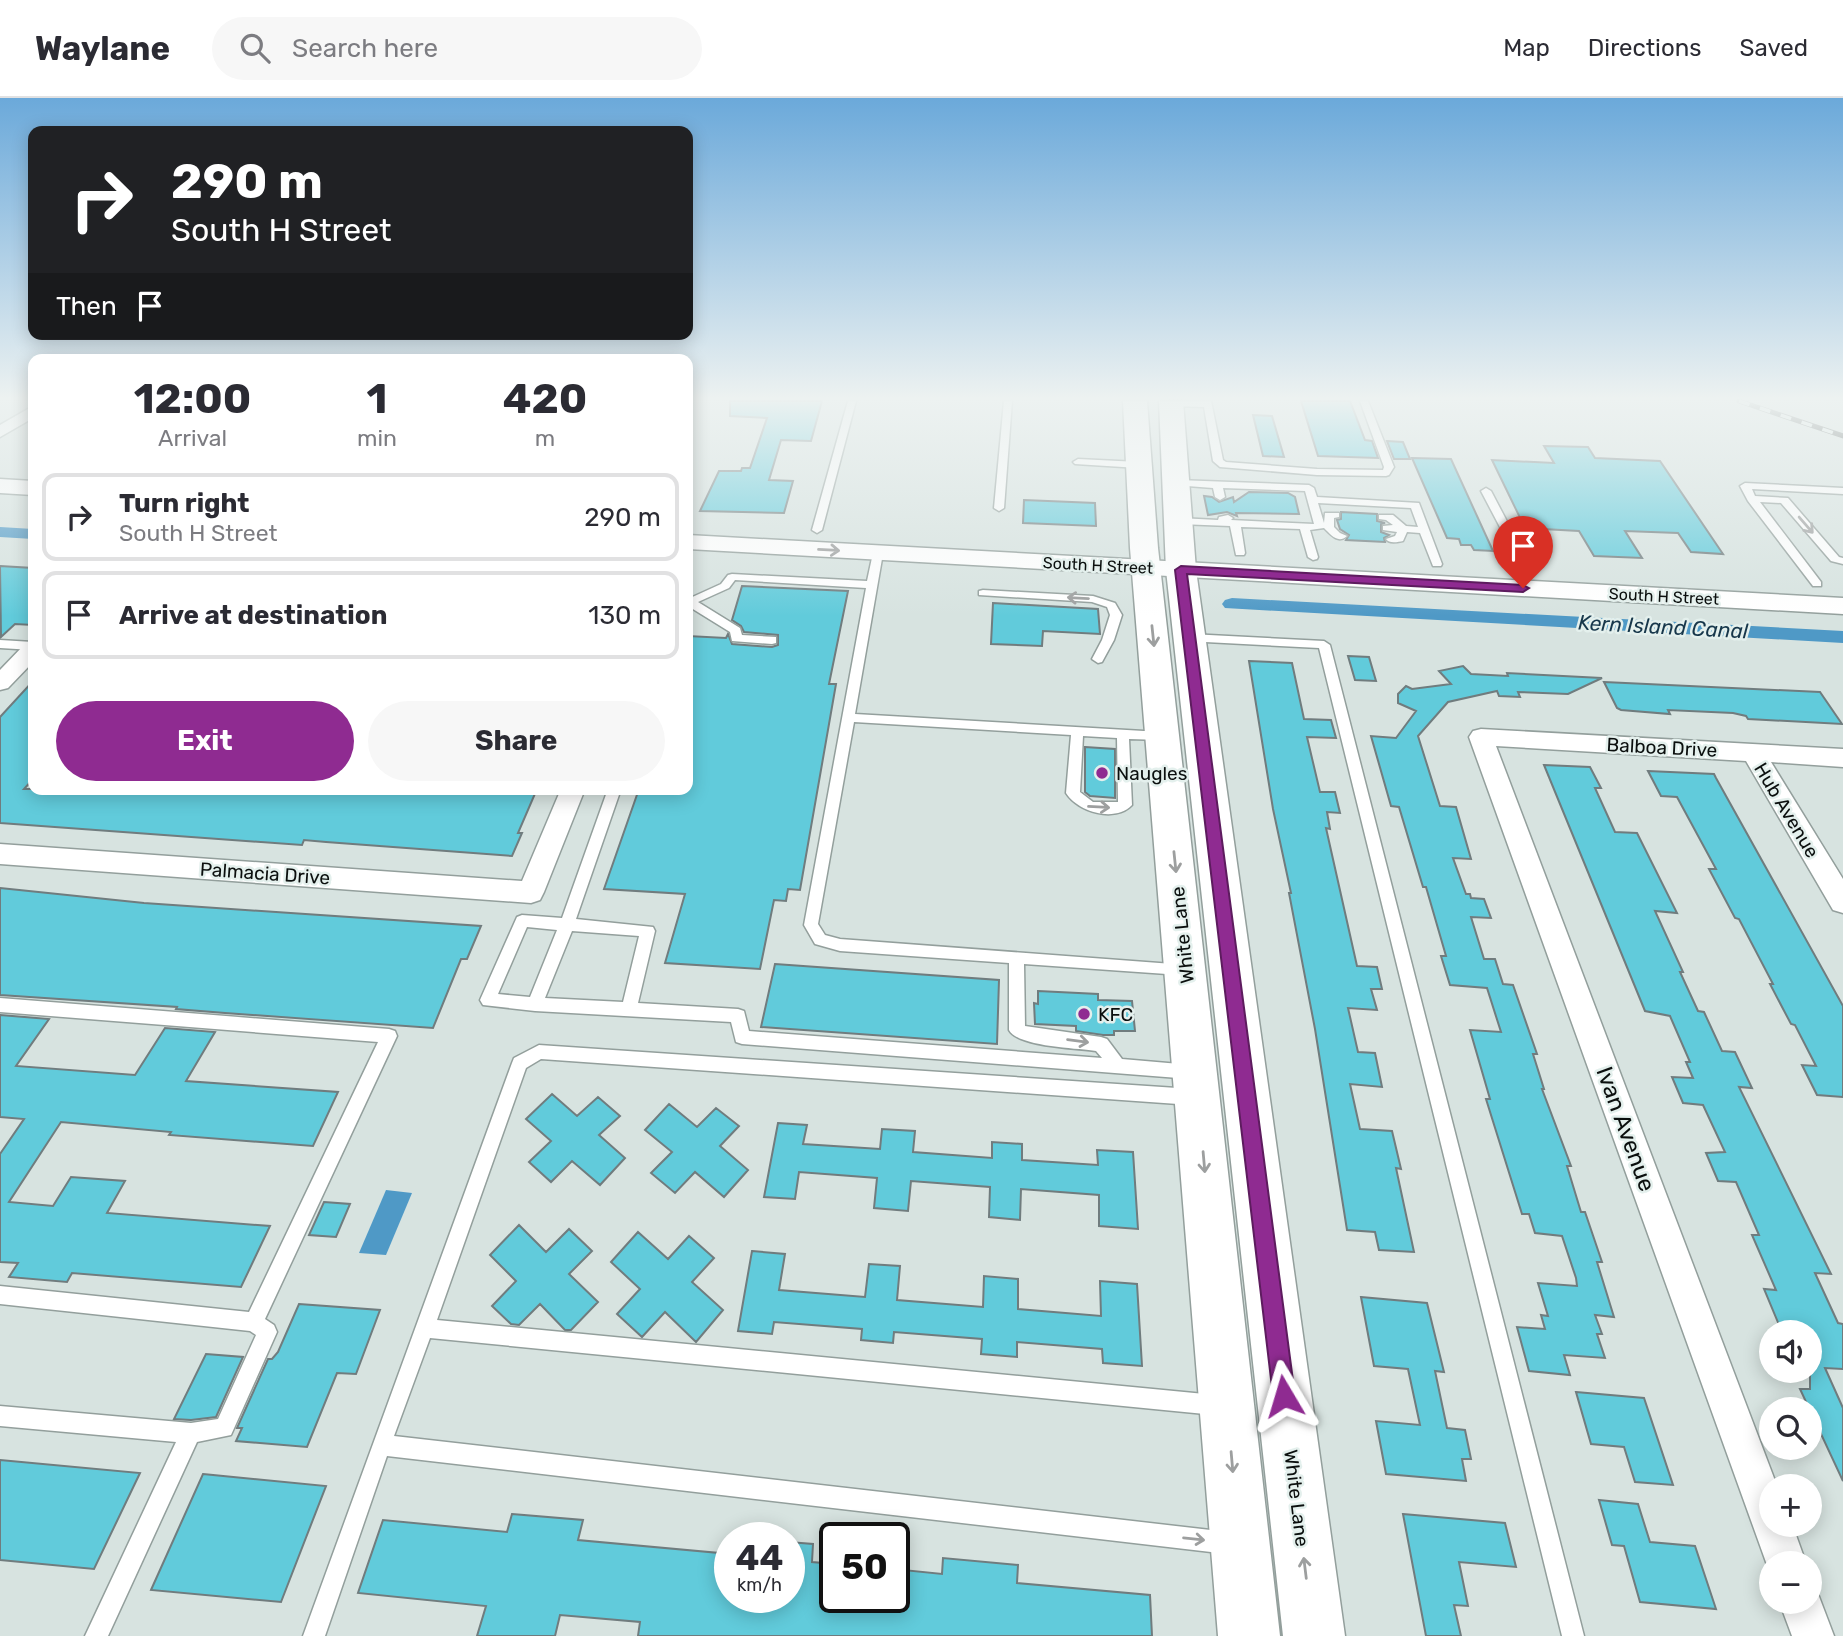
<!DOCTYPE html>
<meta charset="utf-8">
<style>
body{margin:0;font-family:Rubik,sans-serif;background:#f7f7f7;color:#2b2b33;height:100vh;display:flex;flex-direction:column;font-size:26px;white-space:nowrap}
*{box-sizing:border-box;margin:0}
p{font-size:23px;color:#7c7c81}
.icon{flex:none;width:38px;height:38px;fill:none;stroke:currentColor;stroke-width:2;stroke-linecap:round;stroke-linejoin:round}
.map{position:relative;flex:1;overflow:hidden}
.sheet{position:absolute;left:28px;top:256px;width:665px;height:441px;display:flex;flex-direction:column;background:#fff;border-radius:14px;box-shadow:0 4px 18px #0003}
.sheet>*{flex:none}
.guide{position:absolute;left:28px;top:28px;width:665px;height:214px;border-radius:14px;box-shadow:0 4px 18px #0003;background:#202124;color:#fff;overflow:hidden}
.fabs{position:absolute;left:1759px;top:1222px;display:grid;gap:14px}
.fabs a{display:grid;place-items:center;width:63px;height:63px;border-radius:50%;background:#fff;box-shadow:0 4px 18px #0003;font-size:35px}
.speed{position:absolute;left:714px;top:1424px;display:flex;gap:14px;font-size:35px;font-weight:700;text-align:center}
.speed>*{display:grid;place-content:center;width:91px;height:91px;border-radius:50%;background:#fff;box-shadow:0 4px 18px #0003;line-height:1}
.speed small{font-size:18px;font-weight:400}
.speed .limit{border:4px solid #111;border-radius:10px;background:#fff;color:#111}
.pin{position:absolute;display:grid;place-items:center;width:60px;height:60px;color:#fff;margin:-72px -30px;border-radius:50% 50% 50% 0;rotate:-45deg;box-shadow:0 0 7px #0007}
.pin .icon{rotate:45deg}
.me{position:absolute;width:77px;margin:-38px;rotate:353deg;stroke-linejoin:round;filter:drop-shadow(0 0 5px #0008)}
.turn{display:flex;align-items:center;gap:24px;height:147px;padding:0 28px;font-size:32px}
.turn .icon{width:91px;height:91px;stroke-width:2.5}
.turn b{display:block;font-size:49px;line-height:60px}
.then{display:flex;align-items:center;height:66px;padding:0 28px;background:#0003;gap:14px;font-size:26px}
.eta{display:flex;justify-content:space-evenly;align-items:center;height:119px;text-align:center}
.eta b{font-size:42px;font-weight:700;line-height:49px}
.primary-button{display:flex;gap:14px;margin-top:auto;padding:14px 28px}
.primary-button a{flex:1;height:80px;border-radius:42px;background:#8f2b91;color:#fff;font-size:28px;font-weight:700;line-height:80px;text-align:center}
.primary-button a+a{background:#f7f7f7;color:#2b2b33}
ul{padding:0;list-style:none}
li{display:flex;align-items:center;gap:21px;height:88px;margin:0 14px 10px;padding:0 14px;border:4px solid #e1e1e2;border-radius:14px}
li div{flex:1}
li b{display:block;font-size:26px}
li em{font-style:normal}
header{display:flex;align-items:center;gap:42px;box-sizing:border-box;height:98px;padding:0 35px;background:#fff;border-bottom:2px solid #e1e1e2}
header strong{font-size:33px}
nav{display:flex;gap:38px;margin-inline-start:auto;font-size:24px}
.search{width:490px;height:63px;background:#f7f7f7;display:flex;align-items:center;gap:18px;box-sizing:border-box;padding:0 24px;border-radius:38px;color:#7c7c81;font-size:26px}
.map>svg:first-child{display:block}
</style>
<header>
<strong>Waylane</strong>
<div class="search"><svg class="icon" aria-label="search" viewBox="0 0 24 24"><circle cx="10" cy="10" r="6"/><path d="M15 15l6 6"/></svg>Search here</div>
<nav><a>Map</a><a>Directions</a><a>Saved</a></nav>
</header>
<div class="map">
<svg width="1843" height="1538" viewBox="0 0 1843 1538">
<rect width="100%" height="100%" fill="#d7e3e0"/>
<path fill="#4f99c6" d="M386 1092 412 1095 386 1157 359 1155Z"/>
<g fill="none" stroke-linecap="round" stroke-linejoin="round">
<path fill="#4f99c6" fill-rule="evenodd" d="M0 429 33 431V441L0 439Z
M1232 500 1843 533V545L1225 510 1222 506 1225 502Z"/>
</g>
<path fill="#61cbdb" stroke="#707c7e" stroke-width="2" d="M730 303H822L811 343 781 342 769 382 793 383 784 415 700 413 719 373H741L742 370H750L767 320 730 318Z
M1301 303H1350L1365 342 1372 343 1378 360 1318 358Z
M1253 317 1272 318 1284 359 1263 358Z
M1387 343 1403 344 1410 361H1394Z
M1544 348 1588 349 1595 360 1660 363 1723 456 1691 454 1678 435 1625 433 1642 460 1594 458 1579 433 1525 430 1492 362 1554 365Z
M1412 360 1451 361 1493 453 1474 452 1471 447H1461L1459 441 1447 440Z
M1249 394 1288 395 1295 399 1299 416 1236 415 1237 418 1227 414 1208 417 1204 398 1212 399 1219 404 1233 399 1234 404Z
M1024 402 1095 405 1096 428 1023 425Z
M1341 414 1377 416V423L1385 425 1381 426V434L1389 437 1384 440 1385 444 1346 442 1349 437 1340 431 1337 422 1341 421Z
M0 468 33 470V527L15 526 1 539Z
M742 488 848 493 829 586H836L800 792 788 791 786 803 774 802 760 871 665 865 685 796 604 791 639 691H688V538L726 540 728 536 732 546 772 549 778 547V537L744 534 741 528 732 522Z
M993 505 1098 511 1100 536 1043 533 1042 548 991 546Z
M1348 558 1369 559 1376 583 1355 582Z
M1249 563 1292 565 1304 621 1331 622 1336 640 1307 639 1320 694H1335L1340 715 1327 714 1330 731 1326 730 1357 868 1377 869 1382 891H1371L1377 912 1348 910 1358 954 1375 955 1382 989 1350 986 1360 1031 1392 1033 1401 1071 1396 1070 1414 1154 1379 1152 1375 1134 1347 1132 1315 931 1289 795H1291L1273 711Z
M1463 568 1471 576 1508 578 1507 575 1602 580 1568 596 1518 594 1520 599 1499 598 1497 593 1448 604 1418 638 1440 708 1456 709 1471 761 1453 760 1466 796H1470L1471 800 1484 801 1491 820 1471 819 1484 861H1495L1503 886 1513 887 1537 956H1533L1544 991H1542L1571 1068H1567L1581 1114H1585L1602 1164H1597L1614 1219 1595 1217 1602 1236H1597L1605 1260 1564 1257 1570 1277 1529 1273 1517 1229 1545 1231 1541 1217 1548 1218 1538 1185 1577 1188 1576 1180 1562 1138 1535 1135 1529 1116H1522L1486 1001H1490L1470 932 1501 934 1487 890 1450 887 1441 858H1446L1426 789H1423L1399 709 1391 708 1371 638 1396 640 1416 613 1398 605V596L1406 588 1412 591 1451 586 1439 573Z
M33 583V681L24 691H537L518 735H522L512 758 326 744 304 742 302 747 0 725V619Z
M1604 584 1820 594 1842 626 1748 621 1746 618 1733 615 1668 612 1670 616 1621 612 1617 610Z
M1085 649 1115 651V700L1090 698 1085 694Z
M1544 667 1590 669 1601 690H1595L1615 734 1637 735 1677 815 1655 813 1683 874H1680L1698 913 1704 914 1722 953 1735 954 1752 990 1739 989 1831 1176 1815 1175 1838 1225 1843 1226V1271L1825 1270 1843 1310V1383L1800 1291H1810V1234H1782L1764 1191 1776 1192 1752 1137H1759L1736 1084 1718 1083 1706 1055 1725 1054 1703 1007 1683 1005 1672 979 1693 980 1686 964H1690L1670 918 1645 913Z
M1648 673 1714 676 1716 680 1843 908V999L1817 997 1802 967 1816 968 1795 927 1791 926 1770 886H1773L1739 821 1735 820 1709 771H1716L1677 699 1661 698Z
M0 790 144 805 481 828 467 861H461L433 930 225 915 176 911 177 909 0 897Z
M775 866 999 882 997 946 761 929Z
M1038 893 1098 896V902L1132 903 1135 933H1114V937H1103L1076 933V928L1035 926 1034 905 1038 906Z
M0 917 49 921 16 968 135 977 165 930 215 934 186 983 338 994 313 1048 169 1037 171 1034 61 1024 9 1104 53 1108 71 1079 125 1083 107 1115 270 1128 241 1189 72 1175 67 1184 9 1179 18 1165 0 1164V1056L24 1021 0 1019Z
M552 996 577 1018 598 999 620 1018 599 1037 625 1060 600 1087 572 1063 551 1084 529 1064 551 1043 526 1021Z
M669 1006 697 1029 716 1010 739 1028 720 1048 748 1072 724 1099 695 1074 675 1095 651 1075 672 1054 645 1032Z
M778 1025 807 1027 803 1046 880 1051 882 1031 915 1033 913 1054 992 1060V1044L1022 1046V1062L1098 1067 1097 1052 1133 1054 1138 1131 1099 1128V1097L1021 1091 1020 1122 989 1119 990 1089 911 1083 908 1113 874 1110 877 1080 799 1074 795 1101 764 1099Z
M324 1104 350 1106 336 1139 309 1137Z
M519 1127 546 1154 569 1131 592 1153 569 1176 598 1204 571 1232H565L540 1206 519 1227 511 1226 492 1208 516 1183 490 1157Z
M638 1134 668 1161 689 1138 714 1160 692 1184 723 1212 696 1244 665 1214 642 1239 617 1216 640 1191 611 1164Z
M752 1153 785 1156 779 1192 865 1199 869 1166 900 1168 897 1202 983 1209 984 1178 1018 1181V1211L1101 1218 1100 1183 1137 1186 1142 1268 1103 1265 1102 1251 1017 1244V1259L981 1256 982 1241 894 1234 893 1245 861 1242 862 1231 774 1224 772 1236 738 1233Z
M1361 1199 1427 1205 1444 1274 1435 1273 1447 1330 1465 1332 1471 1361H1462L1466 1383 1386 1376 1376 1323 1420 1327 1408 1271 1374 1268Z
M299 1206 380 1212 356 1276 337 1275 307 1349 236 1343 242 1330H237L268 1261H272L278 1254Z
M206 1256 243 1259 216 1319 191 1322 174 1321Z
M1576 1294 1644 1300 1673 1387 1635 1384 1624 1349 1591 1346Z
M0 1362 140 1375 94 1471 0 1462Z
M203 1376 326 1388 281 1504 151 1492Z
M1599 1402 1638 1406 1650 1444 1695 1448 1716 1511 1640 1504 1624 1448 1612 1447Z
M512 1416 583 1422 578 1442 730 1456V1500H789V1444L813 1446 812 1464 835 1466V1500H894V1471L942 1476 943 1460 1018 1467 1017 1485 1150 1497 1152 1538H638L640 1524 560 1517 555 1538H477L486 1508 358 1495 383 1422 507 1434Z
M1403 1416 1505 1425 1516 1469 1459 1464 1468 1508 1454 1507 1461 1538H1426Z"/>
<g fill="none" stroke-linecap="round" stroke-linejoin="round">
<g stroke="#939f9c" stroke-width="3">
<path id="service" d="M848 303H856L822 432 817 435 812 432Z
M1004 303H1012L1004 410 999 413 994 410Z
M1168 303H1211L1223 362 1226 364 1317 371 1383 372 1384 369 1360 303H1368L1394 369 1389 377 1386 378 1317 377 1220 369 1213 363 1204 309 1171 308 1167 305Z
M1078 361 1139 364 1144 367 1139 370 1075 366 1073 364Z
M1177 382 1309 387 1314 390 1317 399 1419 405 1442 466 1441 468H1433L1420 435 1407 434 1403 443C1398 444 1389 446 1386 441L1395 438 1397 434 1383 432V428L1393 427 1386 422 1379 421V417H1393L1406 428 1418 429 1411 410 1318 405 1324 425 1325 415H1339V419L1334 420V429L1340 435 1347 438C1338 446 1331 437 1324 430L1310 432 1318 459 1317 461 1313 462 1308 459 1300 431 1241 429 1245 455 1244 457H1236L1230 428 1179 426 1174 423 1179 420 1218 422 1219 419 1228 417 1233 420 1231 422 1314 426 1305 393 1223 390 1225 399 1220 402 1215 399 1213 390 1174 387V383Z
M1745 385 1843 390V396L1752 391 1755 398 1788 400 1839 459 1843 460V466L1831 463 1781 405 1760 404 1821 484V488H1813L1748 403 1740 388Z
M1486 390 1491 393 1532 471 1531 473H1523L1522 471 1481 393Z
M878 452 883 455 855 616 1161 634 1167 638 1161 642 1129 641 1132 707C1115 725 1078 714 1066 695L1071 637 854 624 818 826 825 837 840 841 1186 867 1189 871 1186 875 1181 877 1024 866 1025 928 1101 939 1107 941 1122 961 1191 967 1197 969 1199 974 1197 979 1191 981 742 946 736 944 731 924 535 913 483 907 480 902 517 819 522 817 562 820 608 691H621L576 821 653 829 655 833 638 905 738 911 744 913 749 933 1102 960 1096 953C1077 950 1018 949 1009 932V865L840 853 815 846 804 827 866 490 735 482 729 490 698 504 740 530 742 537 776 539V545L772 546 732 543 730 534 688 508V501L721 486 728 477 732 476 867 483 873 455ZM1083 638 1117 640 1118 704H1093L1080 694ZM527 829 557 832 530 899 498 896ZM572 833 639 838 623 904 545 900Z
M983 492 1093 498 1115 505 1122 517 1114 542 1102 564 1098 565 1092 561 1102 542 1110 517 1107 509 1092 504 979 497V493Z
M1190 536 1324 543 1330 547 1584 1538H1562L1319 550 1186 543V537Z
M0 542 33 544V552L0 550Z
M0 900 389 931 395 933 397 938 265 1221 274 1227 277 1234 231 1337 197 1344 108 1538H85L176 1344 0 1328V1308L191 1325 218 1321 256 1237 250 1233 0 1206V1188L249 1214 378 944 0 914Z
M539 947 1192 991 1198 994 1200 999 1198 1004 1192 1007 541 961 526 970 437 1222 1215 1297 1222 1300 1225 1307 1222 1314 1215 1317 430 1240 394 1338 1228 1434 1236 1437 1239 1445 1236 1453 1228 1456 387 1358 325 1538H303L512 965 514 960Z"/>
</g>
<g stroke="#939f9c" stroke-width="3">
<path id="minor" d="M33 308V320L0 339V327Z
M33 544V564L8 590 0 592V572L25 546Z
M1481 631 1843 651V669L1771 664 1843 781V815L1833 812 1746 663 1496 648 1777 1388H1771V1426H1792L1806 1465H1771V1478L1469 639 1473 633Z
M561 691H585L544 794 540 802 531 805 0 766V746L522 783Z
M1810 1486 1815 1488 1834 1538H1792L1779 1503H1810Z"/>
</g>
<g stroke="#939f9c" stroke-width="3">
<path id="tertiary" d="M0 381 33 383V397L0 395Z
M688 437 1843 500V516L688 451Z"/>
</g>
<g stroke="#939f9c" stroke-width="3">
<path id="secondary" d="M1123 303H1147L1158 450 1280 1538H1218L1130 450Z
M1159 303H1183L1196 472 1345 1538H1283L1166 472Z"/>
</g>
<use href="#service" fill="#fff" fill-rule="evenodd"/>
<use href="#minor" fill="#fff" fill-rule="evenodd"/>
<use href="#tertiary" fill="#fff" fill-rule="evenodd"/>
<use href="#secondary" fill="#fff" fill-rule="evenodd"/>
<g stroke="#454b4a" stroke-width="5">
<path id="rail" d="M1739 303 1843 338"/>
</g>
<use href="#rail" stroke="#e4f0ed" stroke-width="3.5" stroke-dasharray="11" stroke-linecap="butt"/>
</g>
<defs><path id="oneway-shaft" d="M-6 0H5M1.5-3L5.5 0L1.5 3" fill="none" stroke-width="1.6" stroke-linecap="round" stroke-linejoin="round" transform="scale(1.75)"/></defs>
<g stroke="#9d9f9f">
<use href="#oneway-shaft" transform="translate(1806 427) rotate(49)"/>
<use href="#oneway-shaft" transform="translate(829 452) rotate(3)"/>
<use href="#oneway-shaft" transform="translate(1078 500) rotate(-177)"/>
<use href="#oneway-shaft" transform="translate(1153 538) rotate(84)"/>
<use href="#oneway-shaft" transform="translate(1099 709) rotate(3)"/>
<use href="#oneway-shaft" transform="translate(1175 764) rotate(84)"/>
<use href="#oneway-shaft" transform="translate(1078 943) rotate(7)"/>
<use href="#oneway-shaft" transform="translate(1204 1064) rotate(85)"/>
<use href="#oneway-shaft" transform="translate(1232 1364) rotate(85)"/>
<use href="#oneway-shaft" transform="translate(1194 1441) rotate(6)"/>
<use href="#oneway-shaft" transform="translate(1305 1470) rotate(-97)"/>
</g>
<linearGradient id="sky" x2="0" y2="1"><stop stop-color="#6ba9da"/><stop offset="0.58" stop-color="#edf2f1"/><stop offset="1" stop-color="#edf2f1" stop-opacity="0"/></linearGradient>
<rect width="1843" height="518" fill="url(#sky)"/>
<path fill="#8f2b91" stroke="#5d1c5e" stroke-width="2" d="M1181 468 1523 487 1529 490 1523 494 1187 476 1295 1298 1292 1306 1284 1310 1276 1306 1273 1298 1175 472Z"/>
<g fill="#8f2b91" stroke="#e4f0ed" stroke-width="2.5">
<circle cx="1102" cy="675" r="7"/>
<circle cx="1084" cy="916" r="7"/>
</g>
<g text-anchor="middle" stroke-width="5" stroke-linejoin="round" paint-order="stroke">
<g font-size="16" fill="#0b0f0e" stroke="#e4f0ed">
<text transform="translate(1098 467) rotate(3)" y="6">South H Street</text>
<text transform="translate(1664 498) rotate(3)" y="6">South H Street</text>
</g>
<g font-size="19" fill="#0b0f0e" stroke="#e4f0ed">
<text transform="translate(1662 649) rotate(3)" y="7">Balboa Drive</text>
<text transform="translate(1787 712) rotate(59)" y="7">Hub Avenue</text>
<text transform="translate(265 775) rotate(4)" y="7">Palmacia Drive</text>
<text transform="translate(1182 837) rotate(-96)" y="7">White Lane</text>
<text transform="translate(1297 1400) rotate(83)" y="7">White Lane</text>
</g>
<g font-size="19" fill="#0b0f0e" stroke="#e4f0ed" text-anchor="start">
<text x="1116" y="682">Naugles</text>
<text x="1098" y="923">KFC</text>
</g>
<g font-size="21" font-style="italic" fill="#17374b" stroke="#e4f0ed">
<text transform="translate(1663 529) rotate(3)" y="7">Kern Island Canal</text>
</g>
<g font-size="23" fill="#0b0f0e" stroke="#e4f0ed">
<text transform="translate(1626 1031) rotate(70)" y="8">Ivan Avenue</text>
</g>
</g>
</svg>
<div class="fabs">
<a><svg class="icon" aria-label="sound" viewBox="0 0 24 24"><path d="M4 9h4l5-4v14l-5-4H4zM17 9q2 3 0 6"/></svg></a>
<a><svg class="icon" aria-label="search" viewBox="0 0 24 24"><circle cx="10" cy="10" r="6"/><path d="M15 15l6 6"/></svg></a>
<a>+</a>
<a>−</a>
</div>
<div class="speed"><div>44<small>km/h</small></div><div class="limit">50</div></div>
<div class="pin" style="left:1523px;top:490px;background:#d93025"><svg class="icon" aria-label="arrive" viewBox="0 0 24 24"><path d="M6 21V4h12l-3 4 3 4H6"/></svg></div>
<svg class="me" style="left:1284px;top:1298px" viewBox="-20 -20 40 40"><path d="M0-17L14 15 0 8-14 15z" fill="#8f2b91" stroke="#fff" stroke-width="4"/></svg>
<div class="guide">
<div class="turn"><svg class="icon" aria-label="right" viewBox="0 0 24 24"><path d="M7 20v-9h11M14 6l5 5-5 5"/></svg><div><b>290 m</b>South H Street</div></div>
<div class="then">Then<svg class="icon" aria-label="arrive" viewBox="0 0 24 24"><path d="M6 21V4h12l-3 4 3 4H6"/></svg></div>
</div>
<section class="sheet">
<div class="eta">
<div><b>12:00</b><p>Arrival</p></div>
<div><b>1</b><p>min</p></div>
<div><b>420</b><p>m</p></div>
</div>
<ul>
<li><svg class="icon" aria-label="right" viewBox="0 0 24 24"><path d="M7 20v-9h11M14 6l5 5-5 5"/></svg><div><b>Turn right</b><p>South H Street</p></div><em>290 m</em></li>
<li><svg class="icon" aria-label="arrive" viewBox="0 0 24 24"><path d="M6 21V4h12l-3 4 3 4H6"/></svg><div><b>Arrive at destination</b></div><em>130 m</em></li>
</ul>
<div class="primary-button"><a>Exit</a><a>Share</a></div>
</section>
</div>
